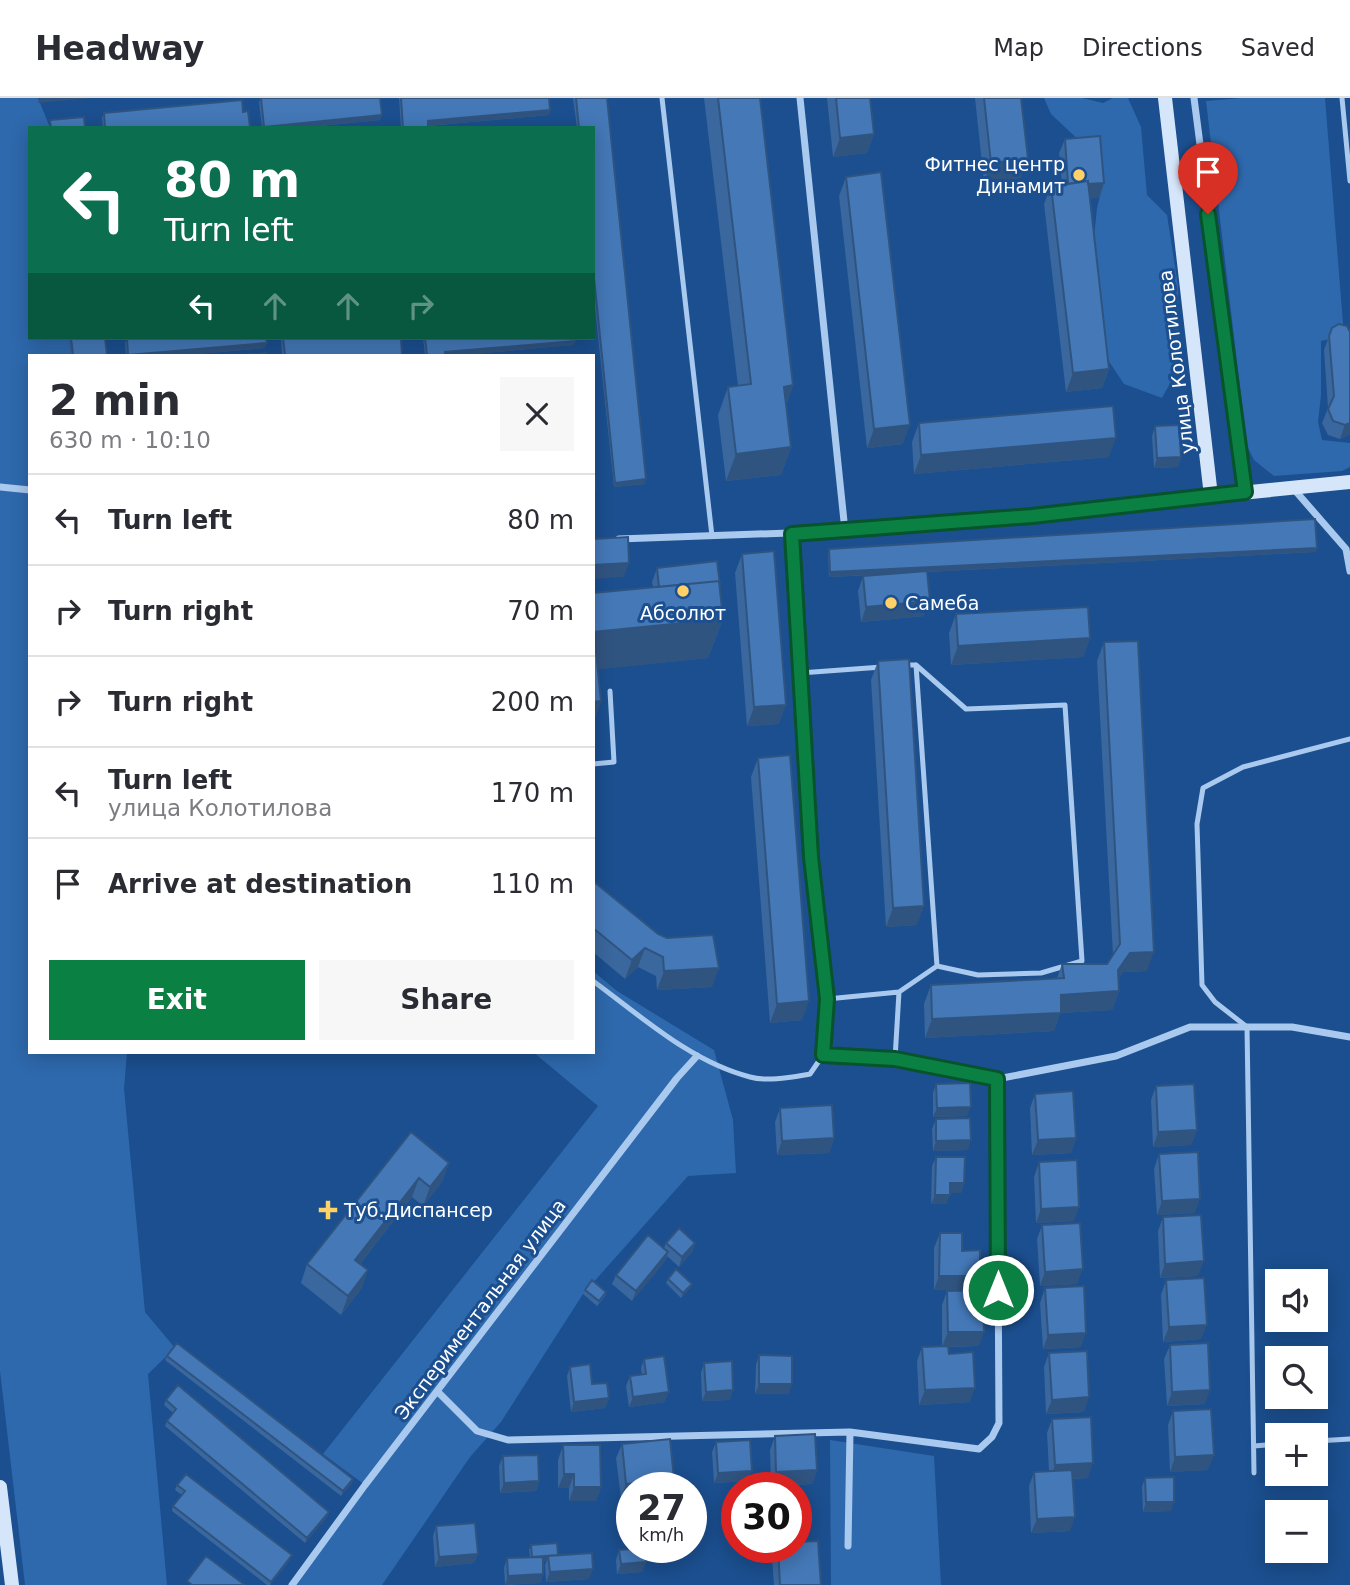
<!DOCTYPE html>
<meta charset="utf-8">
<style>
body{margin:0;font-family:"DejaVu Sans",sans-serif;background:#f7f7f7;color:#2b2b33;height:100vh;display:flex;flex-direction:column;font-size:26px;white-space:nowrap}
*{box-sizing:border-box;margin:0}
p{font-size:23px;color:#7c7c81}
.icon{flex:none;width:38px;height:38px;fill:none;stroke:currentColor;stroke-width:2;stroke-linecap:round;stroke-linejoin:round}
.map{position:relative;flex:1;overflow:hidden}
.panel{position:absolute;left:28px;top:256px;width:567px;height:700px;display:flex;flex-direction:column;background:#fff;border-radius:0px;box-shadow:0 4px 18px #0003}
.panel>*{flex:none}
.top-card{position:absolute;left:28px;top:28px;width:567px;height:214px;border-radius:0px;box-shadow:0 4px 18px #0003;background:#0b6e4f;color:#fff;overflow:hidden}
.fabs{position:absolute;left:1265px;top:1171px;display:grid;gap:14px}
.fabs a{display:grid;place-items:center;width:63px;height:63px;border-radius:0px;background:#fff;box-shadow:0 4px 18px #0003;font-size:35px}
.speed{position:absolute;left:616px;top:1374px;display:flex;gap:14px;font-size:35px;font-weight:700;text-align:center}
.speed>*{display:grid;place-content:center;width:91px;height:91px;border-radius:50%;background:#fff;box-shadow:0 4px 18px #0003;line-height:1}
.speed small{font-size:18px;font-weight:400}
.speed .limit{border:10px solid #d22;background:#fff;color:#111}
.pin{position:absolute;display:grid;place-items:center;width:60px;height:60px;color:#fff;margin:-72px -30px;border-radius:50% 50% 50% 0;rotate:-45deg;box-shadow:0 0 7px #0007}
.pin .icon{rotate:45deg}
.me{position:absolute;width:77px;margin:-38px;rotate:0deg;stroke-linejoin:round;filter:drop-shadow(0 0 5px #0008)}
.turn{display:flex;align-items:center;gap:24px;height:147px;padding:0 21px;font-size:32px}
.turn .icon{width:91px;height:91px;stroke-width:2.5}
.turn b{display:block;font-size:49px;line-height:60px}
.lanes{display:flex;align-items:center;height:66px;padding:0 21px;background:#0003;justify-content:center;gap:35px;direction:ltr}
.lanes .off{opacity:.35}
.round{display:grid;place-items:center;flex:none;width:74px;height:74px;border-radius:0px;background:#f7f7f7}
.summary{display:flex;align-items:center;justify-content:space-between;height:119px;padding:0 21px}
h1{font-size:42px;font-weight:700;line-height:52px}
.button{display:flex;gap:14px;margin-top:auto;padding:14px 21px}
.button a{flex:1;height:80px;border-radius:0px;background:#0b8043;color:#fff;font-size:28px;font-weight:700;line-height:80px;text-align:center}
.button a+a{background:#f7f7f7;color:#2b2b33}
ul{padding:0;list-style:none}
li{display:flex;align-items:center;gap:21px;height:91px;padding:0 21px;border-top:2px solid #e1e1e2}
li div{flex:1}
li b{display:block;font-size:26px}
li em{font-style:normal}
header{display:flex;align-items:center;gap:42px;box-sizing:border-box;height:98px;padding:0 35px;background:#fff;border-bottom:2px solid #e1e1e2}
header strong{font-size:33px}
nav{display:flex;gap:38px;margin-inline-start:auto;font-size:24px}
.map>svg:first-child{display:block}
</style>
<header>
<strong>Headway</strong>
<nav><a>Map</a><a>Directions</a><a>Saved</a></nav>
</header>
<div class="map">
<svg width="1350" height="1487" viewBox="0 0 1350 1487">
<rect width="100%" height="100%" fill="#1b4f8f"/>
<path fill="#2e69ad" d="M0 0H38L49 27V30H30V240H69L71 257H30V954H127L124 991 145 1214 175 1250 148 1276 167 1487H25L0 1273Z
M1044 0H1082L1103 5 1113 0H1128L1141 29 1147 97 1167 117 1178 188 1179 269 1162 300 1124 286 1108 262 1094 139 1097 110 1103 86 1099 61 1051 16Z
M1242 0H1325L1344 238 1321 243V297L1318 324 1322 342 1350 345V369L1342 373 1274 378 1254 362 1247 348 1206 3Z
M593 873 617 893 714 952 733 1022 736 1075 688 1078 583 1196 501 1324 470 1359 382 1487H292L365 1387 323 1356 598 1008 533 954H593Z
M830 1342 934 1358 941 1487H831Z"/>
<g fill="none" stroke-linecap="round" stroke-linejoin="round">
<path stroke="#a9c9ee" stroke-width="5" d="M662 0 712 438
M1342 0 1350 83
M792 436 800 575 882 569
M905 567H916L937 868 978 877 1041 875 1082 863 1065 607 966 611 916 567
M593 666 614 664 610 593
M593 883C642 919 691 964 750 979 768 984 792 979 810 976L823 957 827 901 811 759 800 575
M827 901 899 894 937 868
M895 961 899 894
M1316 1343 1350 1341
M1254 1348 1278 1346
M1254 1375 1247 929 1215 904 1202 887 1197 726 1203 690 1243 669 1350 641"/>
<path stroke="#a9c9ee" stroke-width="7" d="M800 0 845 433
M1194 0 1245 394
M0 389 30 392
M1292 389 1346 451 1350 473
M619 441 845 433 1032 417 1211 398
M823 957 895 961 997 981 1116 958 1190 929H1292L1350 939
M437 1293 477 1333 508 1342 850 1334 979 1351 992 1339 999 1325 997 981
M848 1448 850 1334
M292 1487 365 1387 677 980 697 958"/>
<path stroke="#d6e6fa" stroke-width="14" d="M1165 0 1211 398 1350 384
M0 1389 12 1487"/>
</g>
<path fill="#3a679d" d="M261 0 382 17 380 22 301 30H262L259 4Z
M399 0H549L550 12 549 17 428 28V30H401Z
M573 0H607L645 386 614 389 593 191V30H577Z
M704 0H760L793 287 786 307 791 349 781 377 726 383 718 317 728 289 738 288Z
M827 0H870L874 36 867 55 833 59Z
M975 0H1021V80L984 84Z
M243 14 249 30H103L102 20 104 15Z
M1065 41 1104 85 1099 100H1090L1109 271 1102 290 1066 294 1044 106 1051 88 1062 86 1059 55Z
M846 79 903 346 867 350 839 98Z
M1332 230 1350 336 1340 341 1328 337 1322 325 1328 310 1324 252Z
M69 240H105L107 257H71Z
M281 240H401L402 257H282Z
M423 240H575V243L573 247 462 257H425Z
M127 241 265 250 187 257H126L125 245Z
M919 325 1109 359 914 376 912 344Z
M1155 328 1181 359 1178 369 1154 370 1152 338Z
M829 451 1316 454 927 474 924 518 861 524 858 493 863 478 894 476 829 479 828 455Z
M742 456 779 626 747 628 735 475Z
M657 470 723 521 708 560 598 571 601 603 593 625V495L653 489 652 484Z
M956 516 1090 540 1083 559 951 567 949 535Z
M1104 544 1147 873 1123 874 1118 881 1119 893 1112 912 1060 915 1054 933 925 940 924 906 931 887 1057 880 1062 866H1107L1113 857 1097 563Z
M878 563 917 827 886 829 871 582Z
M758 660 802 922 770 925 751 679Z
M593 783 712 889 657 892 656 878 638 869 625 881 593 854Z
M936 986 967 1018 933 1019V995Z
M1156 988 1197 1032 1191 1047 1153 1049 1151 1002Z
M1035 996 1076 1040 1071 1055 1032 1057 1030 1010Z
M780 1010 834 1040 829 1055 777 1057 775 1024Z
M936 1021 968 1052 933 1053 932 1031Z
M411 1034 449 1065 442 1084 423 1108 412 1099 360 1166 368 1172 361 1191 341 1217 301 1185 307 1166Z
M1159 1056 1195 1115 1157 1117 1154 1071Z
M936 1059 964 1085 961 1095H950L946 1106H931L932 1068Z
M1039 1064 1074 1123 1036 1125 1034 1079Z
M1163 1119 1198 1178 1160 1180 1158 1133Z
M1042 1127 1077 1186 1040 1188 1037 1141Z
M940 1135 962 1153 980 1178 975 1192H934V1150Z
M666 1145H695L692 1154 679 1169 667 1158 665 1163 632 1203 612 1186 616 1177 664 1150Z
M668 1181 692 1186 690 1190 681 1200 666 1185Z
M1166 1182 1201 1241 1163 1244 1161 1197Z
M1045 1190 1081 1249 1043 1251 1040 1205Z
M585 1192 606 1194 605 1198 597 1208 583 1196Z
M947 1193 979 1248 948 1249 949 1256 970 1304 919 1307 917 1263 922 1249 942 1248V1207Z
M1170 1247 1205 1306 1167 1308 1164 1261Z
M1049 1255 1084 1314 1046 1316 1044 1269Z
M759 1257 789 1296H755L756 1267Z
M167 1258 352 1385 341 1398 165 1262Z
M644 1261 665 1304 629 1309 626 1288 630 1278 642 1277 641 1270Z
M704 1265 730 1302 702 1303 701 1275Z
M570 1269 609 1300 605 1310 571 1314 567 1278Z
M166 1302 329 1414 327 1419 305 1445 165 1328 167 1323 173 1315 164 1307Z
M1173 1313 1208 1372 1170 1374 1168 1327Z
M1052 1321 1088 1380 1073 1381 1070 1433 1031 1435 1029 1388 1034 1374 1049 1373 1047 1335Z
M775 1338 817 1372 812 1386 771 1388 770 1352Z
M716 1344 748 1383 714 1385 712 1354Z
M622 1346 674 1381 671 1390H632L621 1400 616 1360Z
M563 1347 601 1389 596 1403H569V1390H558V1362Z
M503 1358 539 1383 536 1393 500 1395 499 1368Z
M1145 1380 1171 1413 1143 1414 1142 1389Z
M177 1387 290 1462 270 1487H267L172 1413 173 1408 182 1397 175 1392Z
M436 1428 478 1456 474 1465 435 1469 433 1438Z
M531 1447 558 1457 589 1481 546 1484 545 1467 547 1462 543 1463V1476L540 1485 505 1487 504 1470 507 1460 530 1459 529 1452Z
M776 1449H796L821 1487H774L772 1460Z
M619 1452 646 1464 642 1474 617 1476 616 1462Z"/>
<path fill="#305480" d="M40 0H92L38 5Z
M550 12 549 17 426 28 428 23Z
M382 17 380 22 301 30H263Z
M874 36 867 55 833 59 840 40Z
M1028 61 1021 80 984 84 991 65Z
M1104 85 1099 100 1063 102 1068 88Z
M575 243 573 247 462 257H444L445 254Z
M267 245 265 250 187 257H136Z
M1109 271 1102 290 1066 294 1073 275Z
M793 287 783 315 784 289Z
M1350 325V336L1340 341 1345 327Z
M910 327 903 346 867 350 874 331Z
M1116 340 1109 359 914 376 921 357Z
M791 349 781 377 726 383 736 356Z
M1181 359 1178 369 1154 370 1157 360Z
M646 381 645 386 614 389 615 385Z
M1317 450 1316 454 829 479 830 474Z
M629 465 624 479 593 481V467Z
M930 503 924 518 861 524 866 509Z
M723 521 708 560 593 572 594 534Z
M1090 540 1083 559 951 567 958 548Z
M601 603 593 625V604Z
M786 607 779 626 747 628 754 609Z
M924 808 917 827 886 829 893 810Z
M645 850 638 869 625 881 632 862Z
M1154 854 1147 873 1123 874 1111 891 1118 872 1130 855Z
M719 870 712 889 657 892 664 873Z
M1119 893 1112 912 1060 915 1054 933 925 940 932 921 1061 897Z
M809 903 802 922 770 925 777 906Z
M971 1009 967 1018 933 1019 937 1010Z
M1197 1032 1191 1047 1153 1049 1158 1034Z
M834 1040 829 1055 777 1057 782 1043Z
M1076 1040 1071 1055 1032 1057 1038 1042Z
M971 1042 968 1052 933 1053 936 1043Z
M449 1065 442 1084 423 1108 430 1089Z
M419 1080 412 1099 348 1181 355 1162Z
M950 1085H964L961 1095H947Z
M935 1097H950L946 1106H931Z
M1200 1101 1195 1115 1157 1117 1162 1103Z
M1079 1109 1074 1123 1036 1125 1041 1111Z
M695 1145 692 1154 679 1169 682 1159Z
M668 1154 665 1163 632 1203 636 1193Z
M1204 1163 1198 1178 1160 1180 1165 1166Z
M1083 1171 1077 1186 1040 1188 1045 1174Z
M368 1172 361 1191 341 1217 348 1198Z
M939 1178H980L975 1192H934Z
M692 1186 690 1190 681 1200 683 1195Z
M1207 1227 1201 1241 1163 1244 1169 1229Z
M948 1234H984L979 1248 942 1249Z
M1086 1235 1081 1249 1043 1251 1048 1237Z
M759 1286H792L789 1296H755Z
M975 1290 970 1304 919 1307 925 1292Z
M733 1292 730 1302 702 1303 706 1294Z
M1210 1292 1205 1306 1167 1308 1172 1294Z
M669 1294 665 1304 629 1309 633 1299Z
M1089 1299 1084 1314 1046 1316 1052 1302Z
M609 1300 605 1310 571 1314 574 1304Z
M1214 1357 1208 1372 1170 1374 1175 1359Z
M1093 1365 1088 1380 1050 1382 1055 1367Z
M817 1372 812 1386 771 1388 776 1374Z
M752 1373 748 1383 714 1385 718 1375Z
M564 1376H574L569 1390H558Z
M353 1381 352 1385 341 1398 343 1393Z
M674 1381 671 1390H632V1399L621 1400 626 1386Z
M539 1383 536 1393 500 1395 504 1385Z
M574 1389H601L596 1403H569Z
M1146 1404H1174L1171 1413 1143 1414Z
M329 1414 327 1419 305 1445 307 1440Z
M1075 1419 1070 1433 1031 1435 1037 1421Z
M478 1456 474 1465 435 1469 439 1459Z
M292 1457 290 1462 270 1487 271 1484Z
M548 1458 547 1462 530 1464 532 1459Z
M646 1464 642 1474 617 1476 621 1466Z
M593 1471 589 1481 546 1484 550 1474Z
M543 1476 540 1485 505 1487 508 1478Z"/>
<path fill="#4478b7" stroke="#305480" stroke-width="2" d="M261 0H380L382 17 264 29Z
M401 0H549L550 12 428 23V30H403Z
M576 0H607L646 381 615 385 593 170V30H579Z
M718 0H760L793 287 784 289 791 349 736 356 728 289 751 286Z
M836 0H870L874 36 840 40Z
M984 0H1021L1028 61 991 65Z
M242 2 243 14 248 13 250 29 105 30 104 15Z
M84 19 85 30H51L50 22Z
M1100 38 1104 85 1088 86V83L1068 86 1065 41Z
M881 74 910 327 874 331 846 79Z
M1088 83 1109 271 1073 275 1051 88Z
M1339 226 1347 228 1350 234V325L1345 327 1333 323 1328 311 1334 298 1329 238 1332 230Z
M71 240H105L107 257H73Z
M135 240H266L267 245 128 257 127 241Z
M283 240H401L402 257H285Z
M425 240H575V243L445 254V257H427Z
M266 255V257H240Z
M1113 308 1116 340 921 357 919 325Z
M1179 327 1181 359 1157 360 1155 328Z
M593 360H594L595 392H593Z
M1315 421 1317 450 830 474 829 451Z
M628 439 629 465 593 467V441Z
M774 453 786 607 754 609 742 456Z
M717 463 720 487 719 483 659 489 657 470Z
M927 473 930 503 866 509 863 478Z
M719 483 723 521 594 534 601 603 593 604V495Z
M1088 509 1090 540 958 548 956 516Z
M1138 543 1154 854 1130 855 1118 872 1119 893 1061 897V915L932 921 931 887 1064 880 1062 866H1107L1120 846 1104 544Z
M909 561 924 808 893 810 878 563Z
M790 657 809 903 777 906 758 660Z
M593 783 658 836 667 840 713 837 719 870 664 873 663 859 645 850 632 862 593 830Z
M970 985 971 1009 937 1010 936 986Z
M1194 986 1197 1032 1158 1034 1156 988Z
M1073 993 1076 1040 1038 1042 1035 996Z
M832 1007 834 1040 782 1043 780 1010Z
M970 1020 971 1042 936 1043V1021Z
M411 1034 449 1065 430 1089 419 1080 355 1162 368 1172 348 1198 307 1166Z
M1198 1054 1200 1101 1162 1103 1159 1056Z
M936 1059H965L964 1085H950V1097H935Z
M1077 1062 1079 1109 1041 1111 1039 1064Z
M1201 1117 1204 1163 1165 1166 1163 1119Z
M1080 1125 1083 1171 1045 1174 1042 1127Z
M679 1130 695 1145 682 1159 666 1145Z
M940 1135H962V1153L980 1152V1178H939Z
M648 1137 668 1154 636 1193 616 1177Z
M676 1171 692 1186 683 1195 668 1181Z
M1204 1180 1207 1227 1169 1229 1166 1182Z
M592 1182 606 1194 599 1203 585 1192Z
M1084 1188 1086 1235 1048 1237 1045 1190Z
M983 1192 984 1234H948L947 1193Z
M177 1245 353 1381 343 1393 167 1258Z
M1208 1245 1210 1292 1172 1294 1170 1247Z
M948 1248 949 1256 973 1254 975 1290 925 1292 922 1249Z
M1087 1253 1089 1299 1052 1302 1049 1255Z
M759 1257 792 1258V1286H759Z
M664 1258 669 1294 633 1299 630 1278 646 1276 644 1261Z
M732 1263 733 1292 706 1294 704 1265Z
M590 1266 592 1286 607 1285 609 1300 574 1304 570 1269Z
M178 1287 329 1414 307 1440 167 1323 176 1311 166 1302Z
M1211 1311 1214 1357 1175 1359 1173 1313Z
M1091 1319 1093 1365 1055 1367 1052 1321Z
M815 1336 817 1372 776 1374 775 1338Z
M670 1341 674 1381 626 1386 622 1346Z
M750 1342 752 1373 718 1375 716 1344Z
M563 1347H600L601 1389H574V1376H564Z
M538 1357 539 1383 504 1385 503 1358Z
M1072 1372 1075 1419 1037 1421 1034 1374Z
M186 1376 292 1457 271 1484 173 1408 185 1393 177 1387Z
M1174 1379V1404H1146L1145 1380Z
M475 1425 478 1456 439 1459 436 1428Z
M818 1443 821 1487H780L778 1449H796V1444Z
M557 1445 558 1457 532 1459 531 1447Z
M645 1450 646 1464 621 1466 619 1452Z
M592 1455 593 1471 550 1474 548 1458Z
M206 1458 245 1487H192L187 1483Z
M543 1459V1476L508 1478 507 1460Z"/>
<g fill="none" stroke-linecap="round" stroke-linejoin="round">
<g stroke="#07532c" stroke-width="18">
<path id="route" d="M998 1192 997 981 895 961 823 957 827 901 811 759 792 436 1032 418 1245 394 1208 116"/>
</g>
<use href="#route" stroke="#0b8043" stroke-width="12"/>
</g>
<g fill="#ffd166" stroke="#1b4f8f" stroke-width="2.5">
<circle cx="1079" cy="77" r="7"/>
<circle cx="683" cy="493" r="7"/>
<circle cx="891" cy="505" r="7"/>
<path d="M324.5 1101.5h7v7h7v7h-7v7h-7v-7h-7v-7h7z"/>
</g>
<g text-anchor="middle" stroke-width="6" stroke-linejoin="round" paint-order="stroke">
<g font-size="19" fill="#fff" stroke="#1b4f8f" text-anchor="start">
<text x="1065" y="73" text-anchor="end">Фитнес центр<tspan x="1065" dy="22">Динамит</tspan></text>
<text x="905" y="512">Самеба</text>
<text x="683" y="522" text-anchor="middle">Абсолют</text>
<text x="344" y="1119">Туб.Диспансер</text>
</g>
<g font-size="19" fill="#fff" stroke="#1b4f8f">
<text transform="translate(1176 264) rotate(-97)" y="7">улица Колотилова</text>
<text transform="translate(480 1211) rotate(-53)" y="7">Экспериментальная улица</text>
</g>
</g>
</svg>
<div class="fabs">
<a><svg class="icon" aria-label="sound" viewBox="0 0 24 24"><path d="M4 9h4l5-4v14l-5-4H4zM17 9q2 3 0 6"/></svg></a>
<a><svg class="icon" aria-label="search" viewBox="0 0 24 24"><circle cx="10" cy="10" r="6"/><path d="M15 15l6 6"/></svg></a>
<a>+</a>
<a>−</a>
</div>
<div class="speed"><div>27<small>km/h</small></div><div class="limit">30</div></div>
<div class="pin" style="left:1208px;top:116px;background:#d93025"><svg class="icon" aria-label="arrive" viewBox="0 0 24 24"><path d="M6 21V4h12l-3 4 3 4H6"/></svg></div>
<svg class="me" style="left:998px;top:1192px" viewBox="-20 -20 40 40"><circle r="17" fill="#0b8043" stroke="#fff" stroke-width="3"/><path d="M0-11L8 9 0 5-8 9z" fill="#fff"/></svg>
<div class="top-card">
<div class="turn"><svg class="icon" aria-label="left" viewBox="0 0 24 24"><path d="M17 20v-9H6M10 6l-5 5 5 5"/></svg><div><b>80 m</b>Turn left</div></div>
<div class="lanes"><svg class="icon" aria-label="left" viewBox="0 0 24 24"><path d="M17 20v-9H6M10 6l-5 5 5 5"/></svg><svg class="icon off" aria-label="ahead" viewBox="0 0 24 24"><path d="M12 20V5M6 11l6-6 6 6"/></svg><svg class="icon off" aria-label="ahead" viewBox="0 0 24 24"><path d="M12 20V5M6 11l6-6 6 6"/></svg><svg class="icon off" aria-label="right" viewBox="0 0 24 24"><path d="M7 20v-9h11M14 6l5 5-5 5"/></svg></div>
</div>
<section class="panel">
<div class="summary"><div><h1>2 min</h1><p>630 m · 10:10</p></div><a class="round"><svg class="icon" aria-label="close" viewBox="0 0 24 24"><path d="M6 6l12 12M18 6L6 18"/></svg></a></div>
<ul>
<li><svg class="icon" aria-label="left" viewBox="0 0 24 24"><path d="M17 20v-9H6M10 6l-5 5 5 5"/></svg><div><b>Turn left</b></div><em>80 m</em></li>
<li><svg class="icon" aria-label="right" viewBox="0 0 24 24"><path d="M7 20v-9h11M14 6l5 5-5 5"/></svg><div><b>Turn right</b></div><em>70 m</em></li>
<li><svg class="icon" aria-label="right" viewBox="0 0 24 24"><path d="M7 20v-9h11M14 6l5 5-5 5"/></svg><div><b>Turn right</b></div><em>200 m</em></li>
<li><svg class="icon" aria-label="left" viewBox="0 0 24 24"><path d="M17 20v-9H6M10 6l-5 5 5 5"/></svg><div><b>Turn left</b><p>улица Колотилова</p></div><em>170 m</em></li>
<li><svg class="icon" aria-label="arrive" viewBox="0 0 24 24"><path d="M6 21V4h12l-3 4 3 4H6"/></svg><div><b>Arrive at destination</b></div><em>110 m</em></li>
</ul>
<div class="button"><a>Exit</a><a>Share</a></div>
</section>
</div>
